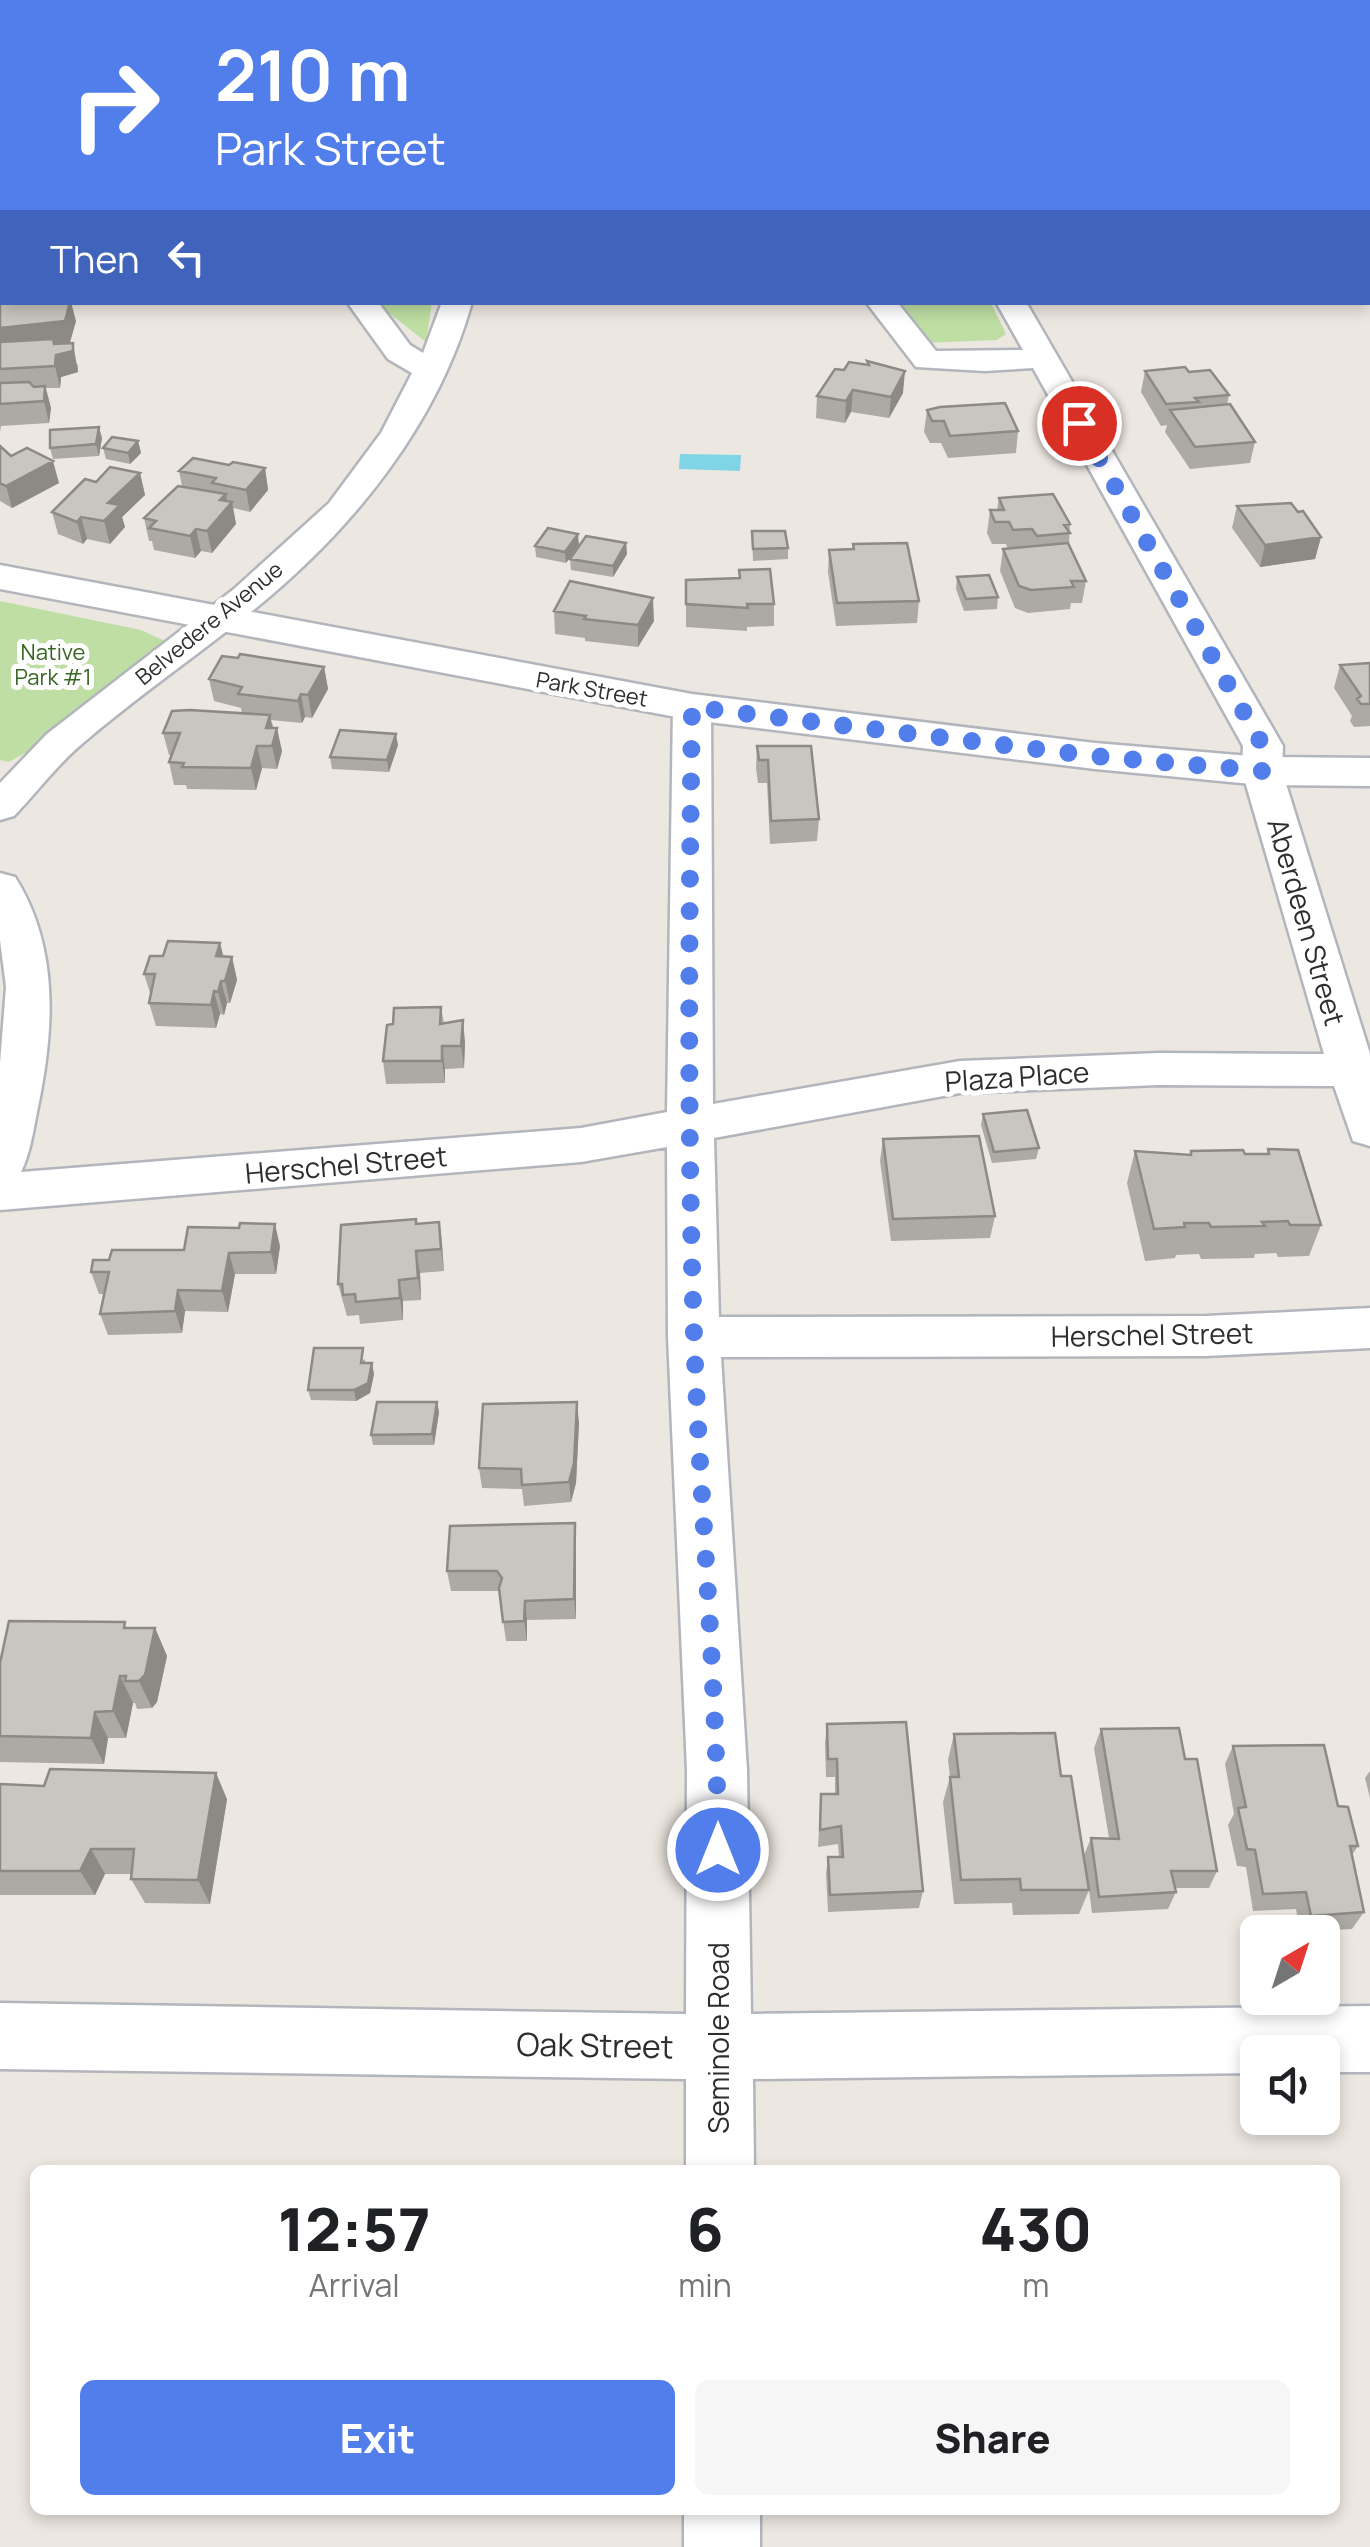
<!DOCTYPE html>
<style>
body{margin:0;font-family:Manrope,sans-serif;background:#f6f6f6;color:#202124;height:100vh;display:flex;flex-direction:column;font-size:38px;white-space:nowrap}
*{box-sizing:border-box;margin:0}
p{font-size:32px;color:#757577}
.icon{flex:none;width:55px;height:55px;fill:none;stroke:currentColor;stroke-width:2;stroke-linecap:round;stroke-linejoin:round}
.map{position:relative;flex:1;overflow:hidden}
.sheet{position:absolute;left:30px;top:2165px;width:1310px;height:350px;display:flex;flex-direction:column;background:#fff;border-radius:15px;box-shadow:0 5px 15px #0003}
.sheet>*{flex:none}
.banner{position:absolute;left:0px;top:0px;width:1370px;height:305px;box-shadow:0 5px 15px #0003;background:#517eea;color:#fff;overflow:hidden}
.needle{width:65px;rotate:39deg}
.fabs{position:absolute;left:1240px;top:1915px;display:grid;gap:20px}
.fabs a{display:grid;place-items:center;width:100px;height:100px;border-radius:15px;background:#fff;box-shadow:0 5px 15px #0003;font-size:50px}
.pin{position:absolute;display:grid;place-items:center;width:85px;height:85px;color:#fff;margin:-42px;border:5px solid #fff;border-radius:50%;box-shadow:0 2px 10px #0007}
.me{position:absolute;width:110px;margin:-55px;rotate:0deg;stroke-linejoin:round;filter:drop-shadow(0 0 8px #0008)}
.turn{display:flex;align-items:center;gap:35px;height:210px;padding:0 50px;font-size:45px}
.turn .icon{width:130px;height:130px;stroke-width:2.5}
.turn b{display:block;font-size:70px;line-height:85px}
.then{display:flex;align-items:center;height:95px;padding:0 50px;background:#0003;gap:20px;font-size:38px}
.eta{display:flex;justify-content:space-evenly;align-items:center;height:170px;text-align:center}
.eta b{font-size:60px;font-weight:800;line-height:70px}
.action{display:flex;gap:20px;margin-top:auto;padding:20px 50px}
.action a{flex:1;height:115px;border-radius:15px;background:#517eea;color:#fff;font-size:40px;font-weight:800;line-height:115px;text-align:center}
.action a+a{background:#f6f6f6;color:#202124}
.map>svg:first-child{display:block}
</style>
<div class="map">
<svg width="1370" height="2547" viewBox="0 0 1370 2547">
<rect width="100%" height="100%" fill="#ede7e1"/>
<path fill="#ede2d3" d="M656 0H1370V20L1368 2Z"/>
<path fill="#bedea3" d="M376 303H432L426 342Z
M894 303H991L1006 334 997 340 924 343Z
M0 601 141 630 165 641 30 750 9 762 0 760Z"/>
<path fill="#7fd4e5" d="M680 454 741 455 740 471 679 469Z"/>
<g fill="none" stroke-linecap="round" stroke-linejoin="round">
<g stroke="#b2b5bc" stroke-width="5">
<path id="street" d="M475 0H499V2H475Z
M0 76H2V92H0Z
M1368 237 1370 238V257L1368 256Z
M347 302H378L410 345 423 353 442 302H472C438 424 353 529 256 608 197 656 133 699 76 749 54 769 35 794 14 816L0 820V783L47 734 234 589 329 503 381 433 412 373 388 359Z
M866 302H897L936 351 1023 350 996 302H1026L1283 746 1282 771 1370 1054V1146L1353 1141 1334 1086 1159 1085 960 1093 714 1138 719 1317 1206 1316 1370 1308V1348L1206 1356 721 1357 747 1770 751 2014 1370 2006V2072H1322V2052H1258V2073L753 2079 754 2170H686V2079L0 2069V2003L686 2014 687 1770 668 1337 667 1147 581 1162 0 1210V1063L6 987 0 940V873L15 877C60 948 54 1032 37 1112 33 1132 30 1154 21 1172L581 1128 667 1112 673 707 678 699 692 695 706 699 711 707 713 1104 960 1061 1159 1053 1324 1054 1242 771 1243 746 1033 368 985 371 916 367Z
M684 2510H760V2547H684Z"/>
</g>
<g stroke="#b2b5bc" stroke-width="5">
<path id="secondary" d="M0 565 692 694 1095 743 1262 757 1370 758V786L1262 785 1095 769 692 720 0 589Z"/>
</g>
<use href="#street" fill="#fff" fill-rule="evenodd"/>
<use href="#secondary" fill="#fff" fill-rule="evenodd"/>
</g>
<path fill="#ada9a4" d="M344 0H371V2H344Z
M962 0H1108L1110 2H964Z
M0 304 76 321 70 342 55 344 78 365V372L61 377 60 388H46L51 408 49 423 1 426 0 432Z
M867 361 903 393 889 418 851 412 845 423 816 418 817 396 844 370 867 365Z
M1145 371 1189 372 1229 395 1227 405 1255 442 1250 463 1190 469 1165 432 1167 425 1161 426 1141 392Z
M927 410 1018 431 1016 453 948 458 941 443H930L924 432Z
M102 438 99 456 53 459 50 448Z
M138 441 141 453 130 464 106 459 103 448Z
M0 446 11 456 59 483 12 508 0 501Z
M229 465 265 468 268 490 250 512 233 508 236 524 212 553 201 551 195 558 154 550 152 541H149L144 518 182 486 179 471Z
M140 473 145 495 122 517 125 527 110 544 87 539 83 544 58 534 52 512 96 482Z
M999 498 1070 524 1069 544 1086 581 1082 603H1071L1070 609 1028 613 1015 608 1000 571 1003 549H1008L1006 544H992L987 533 990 510H997Z
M1237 506 1321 537 1315 559 1260 567 1232 528Z
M752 531 788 548V559L753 561Z
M626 543 627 554 613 577 571 570 570 559Z
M853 544 919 601 917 623 836 626 828 572 829 550 852 549Z
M579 545 566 563 536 557 535 546Z
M739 570 774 604V626L747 627V631L686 627V580L739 578Z
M957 577 998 597 997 609 964 611 956 589Z
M554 611 654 621 638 647 585 641V638L555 634Z
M1370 663V726L1354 727 1350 721 1352 716 1334 688 1340 665Z
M324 667 328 689 312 718 305 717 302 723 271 720 282 751 277 769 262 768 256 790 187 789 186 785H174L169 762 171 755H169L163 733 242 713 241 708 214 701 209 679Z
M398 745 389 772 332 769 330 757Z
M757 746 819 819 817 841 770 844 767 783H758L756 768Z
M224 956 232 957 237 980 230 1003H227L224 1015 220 1014 216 1028 156 1026 149 1003 151 996 144 974Z
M441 1007 444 1023 465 1042 464 1068 445 1069V1083L386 1084 383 1061 393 1024Z
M983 1114 1039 1148 1036 1159 992 1163 981 1125Z
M883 1139 995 1216 990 1238 891 1241 880 1161Z
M1268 1149 1321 1225 1309 1256 1278 1257 1276 1253 1255 1254 1254 1258 1201 1259 1199 1254 1176 1255 1175 1258 1145 1261 1127 1183 1135 1151 1190 1155 1191 1151 1267 1154Z
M439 1222 444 1271 420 1273 421 1300 403 1301V1320L360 1324 359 1315 347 1316 338 1284 417 1224Z
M280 1246 276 1274H235L228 1312 185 1311 182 1333 108 1335 100 1314 104 1294H99L91 1272 109 1260Z
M365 1359V1363L374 1374 370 1393 356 1401 311 1400 308 1390Z
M437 1402 439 1412 434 1445H373L371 1435Z
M579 1423 576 1483 571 1502 524 1506 522 1489 482 1488 479 1468Z
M576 1543V1619L527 1620V1641H506L499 1591H451L447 1571Z
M128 1628H155L167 1656 157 1702 152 1708 137 1709 135 1703H133L126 1738H108L104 1764 0 1762V1663Z
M827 1724 923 1891 919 1908 828 1912 826 1874 828 1857H839L838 1844 818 1847 821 1794H835V1777H826L825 1743Z
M1101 1729 1185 1759 1217 1871 1209 1888H1175L1176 1892 1168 1909 1092 1913 1089 1890 1079 1914 1013 1915 1012 1903 954 1904 943 1802 950 1777 948 1760 954 1734 1061 1776 1084 1855 1091 1838H1109L1094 1748Z
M1233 1746 1338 1806 1358 1846 1352 1855 1364 1912 1352 1929 1300 1932 1296 1909 1253 1911 1246 1867 1237 1866 1228 1825 1234 1814 1225 1764Z
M1370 1771V1798L1365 1778Z
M0 1784 227 1799 210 1904 145 1903 131 1879 132 1874H105L95 1895H0Z"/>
<path fill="#8d8a86" d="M71 302 76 321 70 342 55 344 73 343 78 372 61 377 60 388 55 366 0 350V328Z
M905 371 903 393 889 418 891 397Z
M45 386 51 408 49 423 44 401Z
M853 390 851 412 845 423 846 401Z
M99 427 102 438 99 456 96 444Z
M138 441 141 453 130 464 128 453Z
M53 461 59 483 12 508 6 486Z
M265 468 268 490 250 512 246 490Z
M140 473 145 495 122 517 125 527 110 544 104 521 108 503Z
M226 494 228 507 232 502 236 524 212 553 207 531 220 500Z
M81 517 87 539 83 544 77 522Z
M196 529 201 551 195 558 190 536Z
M578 534 579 545 566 563 565 552Z
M1321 537 1315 559 1260 567 1265 545Z
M626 543 627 554 613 577V566Z
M653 598 654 621 638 647V625Z
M324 667 328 689 312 718 308 695Z
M301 694 305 717 302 723 298 701Z
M270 715 274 737 266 728Z
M277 728 282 751 277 769 272 746Z
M396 734 398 745 389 772 387 760Z
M257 746 262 768 256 790 251 768Z
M220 943 226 966 216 956Z
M232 957 237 980 230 1003 225 981Z
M221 981 227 1003 224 1015 218 992Z
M214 991 220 1014 216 1028 211 1005Z
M463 1020 465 1042 464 1068 461 1046Z
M442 1046 445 1069V1083L442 1061Z
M439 1222 442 1243 444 1271 441 1249Z
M275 1224 280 1246 276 1274 271 1252Z
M416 1251 420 1273 421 1300 418 1278Z
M229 1253 235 1274 228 1312 222 1291Z
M399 1280 403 1301V1320L400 1298Z
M178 1290 185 1311 182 1333 175 1311Z
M372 1363 374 1374 370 1393 356 1401 354 1390Z
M437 1402 439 1412 434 1445 432 1434Z
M577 1402 579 1423 576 1483 571 1502 569 1482Z
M575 1523 576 1543V1619L574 1599Z
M525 1601 527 1620V1641L524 1621Z
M155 1628 167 1656 157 1702 152 1708 139 1681Z
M120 1676 133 1703 126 1738 113 1711Z
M95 1712 108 1738 104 1764 91 1738Z
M216 1773 227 1799 210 1904 198 1880Z
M91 1849 105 1874 95 1895 80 1871Z"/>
<path fill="#c9c5bf" stroke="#8d8a86" stroke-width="2.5" d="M982 0H1108L1110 2H984Z
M28 302H70L65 321 0 328V304Z
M53 339 54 344 73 343V351L56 355 55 366 0 369V342Z
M867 361 905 371 891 397 853 390 846 401 817 396 835 369 844 370 849 362 869 365Z
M1185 367 1189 372 1210 370 1229 395 1195 398 1199 402 1166 404 1145 371Z
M29 382 34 387 45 386 44 401 0 404V383Z
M1005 403 1018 431 950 436 944 421H932L927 410 940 407Z
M1230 404 1255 442 1195 447 1170 410Z
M99 427 96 444 50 448V430Z
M112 437 138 441 128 453 103 448Z
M0 446 11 456 27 448 53 461 6 486 0 483Z
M193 458 229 465 233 462 265 468 246 490 212 483 216 478 179 471Z
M110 467 140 473 108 503 120 505 104 521 81 517 77 522 52 512 85 479 96 482Z
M178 486 226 494 220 500 232 502 207 531 196 529 190 536 149 528 156 521 144 518Z
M1053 494 1070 524 1064 525 1070 533 1037 536 1032 529 1013 530 1009 522H995L990 510H1004L999 498Z
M1291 503 1298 512 1303 511 1321 537 1265 545 1237 506Z
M548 528 578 534 565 552 535 546Z
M752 531H785L788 548 753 549Z
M586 536 626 543 613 566 570 559Z
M907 543 919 601 837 603 829 550 854 549 853 544Z
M1068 543 1086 581H1071L1074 587 1031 590 1019 586 1003 549Z
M770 569 774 604H747L748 608 686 604V580L740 578 739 570Z
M989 575 998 597 966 599 957 577Z
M570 581 653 598 638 625 584 619 586 616 554 611Z
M240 654 324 667 308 695 301 694 298 701 238 694 242 687 209 679 222 656 238 658Z
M1370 663V704H1361L1357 699 1361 696 1340 665Z
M190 710 270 715 266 728H277L272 746H257L251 768 182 767 184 763 169 762 180 733H163L172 711Z
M340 730 396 734 387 760 330 757Z
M757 746H811L819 819 771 821 768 760H759Z
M168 941 220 943 216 956 232 957 225 981H221L218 992 214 991 211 1005 149 1003 155 974H144L150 956H163Z
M441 1007 440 1024 463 1020 461 1046H442V1061H383L387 1025 393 1024 394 1008Z
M1027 1110 1039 1148 994 1152 983 1114Z
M979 1136 995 1216 893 1219 883 1139Z
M1268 1149 1298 1150 1321 1225H1290L1288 1221 1262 1222 1265 1226 1211 1227 1209 1223H1184L1185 1227 1154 1229 1135 1151 1191 1155V1151L1243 1150 1245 1154H1269Z
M416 1219V1224L439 1222 441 1249 416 1251 418 1278 399 1280 400 1298 356 1302 355 1294 343 1295 342 1284H338L341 1225Z
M240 1223 275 1224 271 1252 229 1253 222 1291 178 1290 175 1311 100 1314 109 1272H91L93 1260H109L112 1250H184L188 1227 239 1228Z
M314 1348H363L361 1363H372L368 1383 354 1390H308Z
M377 1402H437L432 1434 371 1435Z
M577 1402 574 1463 569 1482 522 1485 521 1469 479 1468 483 1404Z
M575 1523 574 1599 525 1601 524 1621 503 1622 499 1588 502 1578 497 1571H447L450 1526Z
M9 1621 125 1622 124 1628H155L145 1675 139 1681H125L126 1676H120L113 1711 95 1712 91 1738 0 1736V1663Z
M906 1722 923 1891 830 1895 828 1857H843L841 1826 820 1830 821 1794H838L837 1759H828L827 1724Z
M1179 1728 1185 1759H1197L1217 1871H1171L1176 1892 1099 1897 1091 1838 1119 1839 1101 1729Z
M1055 1733 1061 1776H1071L1089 1890H1021L1020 1879 961 1880 950 1777H959L954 1734Z
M1324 1745 1338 1806 1348 1807 1358 1846H1350L1364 1912 1311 1916 1306 1892 1263 1894 1255 1850 1247 1849 1238 1808 1246 1807 1233 1746Z
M50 1769 216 1773 198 1880 131 1879 134 1849H91L80 1871H0V1784L44 1786Z"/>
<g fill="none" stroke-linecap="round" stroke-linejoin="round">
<path stroke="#517eea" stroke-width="18" stroke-dasharray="0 32.4" d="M718 1850C717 1678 700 1507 694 1335 687 1126 689 916 692 707L1094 756 1262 771 1263 746 1079 423"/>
</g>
<g text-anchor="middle" stroke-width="10" stroke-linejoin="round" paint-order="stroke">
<g font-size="22" fill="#2d2d2d" stroke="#fff">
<text transform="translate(209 623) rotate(-39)" y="8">Belvedere Avenue</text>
<text transform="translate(592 689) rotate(10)" y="8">Park Street</text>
</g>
<g font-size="22" fill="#376522" stroke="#fff">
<text x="53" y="660">Native<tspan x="53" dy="25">Park #1</tspan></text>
</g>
<g font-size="28" fill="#2d2d2d" stroke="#fff">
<text transform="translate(1306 922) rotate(74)" y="10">Aberdeen Street</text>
<text transform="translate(1017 1077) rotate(-4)" y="10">Plaza Place</text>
<text transform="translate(346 1165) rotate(-5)" y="10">Herschel Street</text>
<text transform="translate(1152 1335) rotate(-1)" y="10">Herschel Street</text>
<text transform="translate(719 2038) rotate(-90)" y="10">Seminole Road</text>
</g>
<g font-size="32" fill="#2d2d2d" stroke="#fff">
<text transform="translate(595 2046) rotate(1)" y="11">Oak Street</text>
</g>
</g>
</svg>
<div class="fabs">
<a><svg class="needle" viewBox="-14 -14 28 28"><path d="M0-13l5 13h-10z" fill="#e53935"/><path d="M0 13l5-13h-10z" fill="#757577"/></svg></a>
<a><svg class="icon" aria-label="sound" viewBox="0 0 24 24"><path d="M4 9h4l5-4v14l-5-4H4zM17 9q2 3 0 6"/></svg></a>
</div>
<div class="pin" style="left:1079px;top:423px;background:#d93025"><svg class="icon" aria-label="arrive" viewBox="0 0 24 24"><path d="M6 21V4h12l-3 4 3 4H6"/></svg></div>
<svg class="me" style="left:718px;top:1850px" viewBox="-20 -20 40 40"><circle r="17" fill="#517eea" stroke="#fff" stroke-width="3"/><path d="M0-11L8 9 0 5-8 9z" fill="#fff"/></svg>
<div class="banner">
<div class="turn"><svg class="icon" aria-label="right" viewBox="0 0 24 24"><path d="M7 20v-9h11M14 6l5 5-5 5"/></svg><div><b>210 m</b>Park Street</div></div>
<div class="then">Then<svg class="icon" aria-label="left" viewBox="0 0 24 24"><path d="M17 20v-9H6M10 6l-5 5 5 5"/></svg></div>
</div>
<section class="sheet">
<div class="eta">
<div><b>12:57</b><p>Arrival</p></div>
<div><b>6</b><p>min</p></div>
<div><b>430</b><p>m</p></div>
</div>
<div class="action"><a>Exit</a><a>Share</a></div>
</section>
</div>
